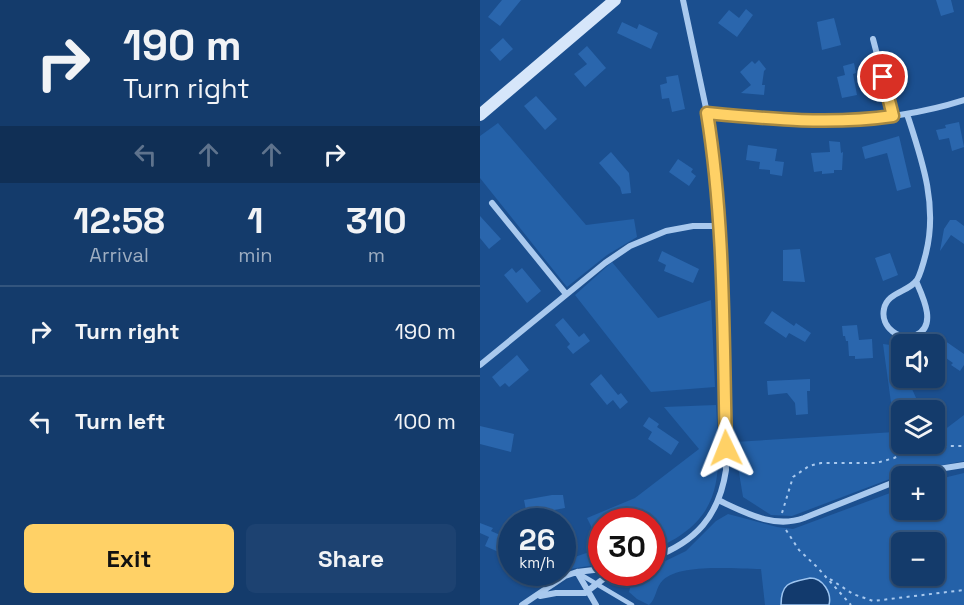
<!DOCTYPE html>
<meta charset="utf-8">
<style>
body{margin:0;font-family:"Space Grotesk",sans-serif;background:#1d4271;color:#f1f3f6;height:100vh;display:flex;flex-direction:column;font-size:22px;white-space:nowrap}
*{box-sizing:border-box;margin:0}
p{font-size:20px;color:#9dadc1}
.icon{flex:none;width:33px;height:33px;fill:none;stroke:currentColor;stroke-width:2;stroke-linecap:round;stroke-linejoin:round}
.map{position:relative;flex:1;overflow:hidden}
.sheet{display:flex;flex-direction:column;background:#143b6b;width:480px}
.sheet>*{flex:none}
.hud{background:#143b6b;color:#f1f3f6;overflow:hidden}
.buttons{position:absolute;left:411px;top:334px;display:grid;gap:12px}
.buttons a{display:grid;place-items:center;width:54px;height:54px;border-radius:9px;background:#143b6b;box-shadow:0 2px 4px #0004,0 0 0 2px #33557e;font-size:30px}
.speed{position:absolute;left:18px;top:508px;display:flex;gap:12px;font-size:30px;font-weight:700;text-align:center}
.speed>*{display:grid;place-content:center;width:78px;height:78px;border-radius:50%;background:#143b6b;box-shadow:0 2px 4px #0004,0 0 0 2px #33557e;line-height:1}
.speed small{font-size:15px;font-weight:400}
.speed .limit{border:9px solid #d22;background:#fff;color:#111}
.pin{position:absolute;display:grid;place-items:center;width:51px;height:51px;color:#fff;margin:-26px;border:3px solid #fff;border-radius:50%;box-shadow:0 2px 6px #0007}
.me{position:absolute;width:66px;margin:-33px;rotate:358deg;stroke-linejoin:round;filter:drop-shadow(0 0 4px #0008)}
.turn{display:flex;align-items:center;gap:21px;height:126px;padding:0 24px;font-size:27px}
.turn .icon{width:78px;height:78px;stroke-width:2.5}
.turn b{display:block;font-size:42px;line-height:51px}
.lanes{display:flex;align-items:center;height:57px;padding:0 24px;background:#0003;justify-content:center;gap:30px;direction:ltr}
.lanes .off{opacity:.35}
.eta{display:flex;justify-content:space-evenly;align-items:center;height:102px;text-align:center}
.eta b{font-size:36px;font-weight:700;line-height:42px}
.action{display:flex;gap:12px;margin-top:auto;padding:12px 24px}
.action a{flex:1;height:69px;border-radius:9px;background:#ffd166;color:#111;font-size:24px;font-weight:700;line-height:69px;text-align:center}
.action a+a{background:#1d4271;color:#f1f3f6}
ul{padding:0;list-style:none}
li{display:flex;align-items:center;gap:18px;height:90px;padding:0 24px;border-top:2px solid #33557e}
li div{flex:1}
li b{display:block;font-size:22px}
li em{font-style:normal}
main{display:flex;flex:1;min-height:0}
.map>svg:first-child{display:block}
</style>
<main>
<section class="sheet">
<div class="hud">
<div class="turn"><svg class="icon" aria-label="right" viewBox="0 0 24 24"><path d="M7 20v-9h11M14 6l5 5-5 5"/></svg><div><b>190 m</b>Turn right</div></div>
<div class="lanes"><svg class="icon off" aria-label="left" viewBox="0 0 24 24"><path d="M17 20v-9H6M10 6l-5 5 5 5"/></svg><svg class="icon off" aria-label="ahead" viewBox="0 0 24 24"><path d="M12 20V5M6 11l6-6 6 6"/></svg><svg class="icon off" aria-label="ahead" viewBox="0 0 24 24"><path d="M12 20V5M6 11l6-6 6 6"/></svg><svg class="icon" aria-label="right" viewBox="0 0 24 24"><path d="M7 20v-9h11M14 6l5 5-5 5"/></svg></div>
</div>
<div class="eta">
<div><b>12:58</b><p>Arrival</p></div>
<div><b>1</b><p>min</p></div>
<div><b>310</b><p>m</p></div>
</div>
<ul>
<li><svg class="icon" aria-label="right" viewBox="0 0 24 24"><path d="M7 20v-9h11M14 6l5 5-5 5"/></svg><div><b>Turn right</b></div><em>190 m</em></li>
<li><svg class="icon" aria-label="left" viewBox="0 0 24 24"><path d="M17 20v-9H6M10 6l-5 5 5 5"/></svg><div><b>Turn left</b></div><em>100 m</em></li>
</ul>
<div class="action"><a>Exit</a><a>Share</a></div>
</section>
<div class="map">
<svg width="484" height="605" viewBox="0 0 484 605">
<rect width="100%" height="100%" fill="#1b4f8f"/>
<path fill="#2461a8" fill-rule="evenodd" d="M18 123 106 225 154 219 157 237 127 255 87 287 0 178V136Z
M132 262 178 318 231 300 235 387 171 392 95 295Z
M403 344 411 345 421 366 422 378H427L442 411H422V444H454L455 437 484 415V461L431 471 312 516 291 515 263 497 254 442 415 432Z
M236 405C240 475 247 518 173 550L172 522H122L121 546 107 518 155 498 219 449 184 407Z
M484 473V605H349C358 573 302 566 301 605H285L281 569C256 569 201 563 183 580 175 588 177 598 169 605L157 599 149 592 153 576 159 573H172L173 567 206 551 236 521 248 514 297 527 313 529 421 489 422 510H454L455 480ZM422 543H454V576H422Z
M121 548V564L90 569 86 560Z"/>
<path fill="#123a6d" stroke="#9cc4f0" stroke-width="1.5" d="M330 578C343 578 352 593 349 605H301C301 582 311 582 330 578Z"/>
<path fill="#2a66ad" d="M22 0H41L20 26 8 17Z
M456 0H471L474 12 461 16Z
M266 9 273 15 257 37 238 23 249 10 259 18Z
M354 18 361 45 342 50 337 22Z
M142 22 157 29 159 24 178 33 171 49 137 33Z
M23 38 33 49 20 61 10 50Z
M107 46 126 68 105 87 94 74 107 64 98 54Z
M279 60 286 69 284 71 282 85H285L284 95 261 93 271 85 260 72 272 61 275 64Z
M374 63 376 73 373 74 377 95 362 98 357 77 365 75 363 66Z
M198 75 205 109 192 112 189 98 182 99 180 85 187 83 186 77Z
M56 96 77 119 65 130 44 106Z
M479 122 484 147 472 151 469 138 459 140 456 130 466 128 465 125Z
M419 136 431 187 417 191 407 153 385 159 382 147Z
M349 141 360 142 361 153 363 152 362 170H354V173L342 174V171L334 172 331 153 350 152Z
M268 145 297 149 295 161 304 162 302 176 290 174V170L279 169 280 162 266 160Z
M131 152 149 173 151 193 142 194 140 187 119 163Z
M198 159 213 169 211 172 216 176 209 186 189 172Z
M0 216 21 239 9 249 0 238Z
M470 220H476L484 226V244L471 235 460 251 464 229Z
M320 249 325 282 303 281V250Z
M182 251 219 269 213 283 184 271 186 265 178 261Z
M410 253 418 275 403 281 395 258Z
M32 268 36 273 42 268 61 291 47 303 24 275Z
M292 311 314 326 316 323 331 333 325 342 309 333 306 338 284 323Z
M83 318 99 337 104 333 110 341 93 354 87 347 90 344 75 325Z
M377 325 379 340 392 339 393 358 375 359V356H369L368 341H366L365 336H363L362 326Z
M458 336 484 354V365L480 371 471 365 473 363 459 353 460 351 454 347V345H452Z
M37 355 49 370 29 387 25 383 20 387 12 377Z
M121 374 138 395 141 393 148 402 140 409 133 400 127 405 110 384Z
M330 379V391H327L328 414 316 415 315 403 307 393 288 395 287 381Z
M169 417 179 424 177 427 199 442 191 455 168 439 172 432 163 426Z
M0 426 34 434 31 452 0 444Z
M72 495H83L85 508 47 515 44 500Z
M0 523 13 528 11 531 32 540V558L5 546 9 537 0 533Z"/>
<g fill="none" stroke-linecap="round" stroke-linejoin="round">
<path stroke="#a9c9ee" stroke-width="2" stroke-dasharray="3 4.5" stroke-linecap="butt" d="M302 513 313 477 329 466 341 463H396L414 458 441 446H484
M306 530 319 550 337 567 371 605
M350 579 373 594 393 601 484 590"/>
<path stroke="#a9c9ee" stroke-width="4.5" d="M98 573 152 605"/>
<path stroke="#a9c9ee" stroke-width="6" d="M393 39 413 116
M227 113C317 121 396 128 484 100
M427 114C442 160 458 205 446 253 444 261 441 273 437 280 429 292 407 292 404 309 400 327 420 342 436 335 458 326 442 295 436 281
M12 203 86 294
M0 365 125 263 150 246 186 231 213 226H239
M426 477 452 470 484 465
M238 500C266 513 294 529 324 518L422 479
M172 558C216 542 239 516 246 470L237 185 227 113 203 0
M97 572 116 605
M60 596 76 593H105L131 573
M42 605 85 576 97 572 122 569"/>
<path stroke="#d6e6fa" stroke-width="12" d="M0 115 135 0"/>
</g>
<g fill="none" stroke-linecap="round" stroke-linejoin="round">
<g stroke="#a68842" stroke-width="15">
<path id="route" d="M246 448C243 337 245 223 227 113 290 119 351 125 413 116L403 77"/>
</g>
<use href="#route" stroke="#ffd166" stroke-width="10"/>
</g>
</svg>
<div class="buttons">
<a><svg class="icon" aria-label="sound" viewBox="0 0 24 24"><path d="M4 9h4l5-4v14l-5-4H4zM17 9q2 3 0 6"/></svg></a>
<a><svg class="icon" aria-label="layers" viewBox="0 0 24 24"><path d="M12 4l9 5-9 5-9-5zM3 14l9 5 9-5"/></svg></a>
<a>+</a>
<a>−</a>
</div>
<div class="speed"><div>26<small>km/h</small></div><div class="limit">30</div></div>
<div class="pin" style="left:403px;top:77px;background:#d93025"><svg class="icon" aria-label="arrive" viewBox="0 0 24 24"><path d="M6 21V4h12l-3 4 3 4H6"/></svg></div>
<svg class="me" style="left:246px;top:448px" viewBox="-20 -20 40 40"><path d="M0-17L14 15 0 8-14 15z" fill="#ffd166" stroke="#fff" stroke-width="4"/></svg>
</div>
</main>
